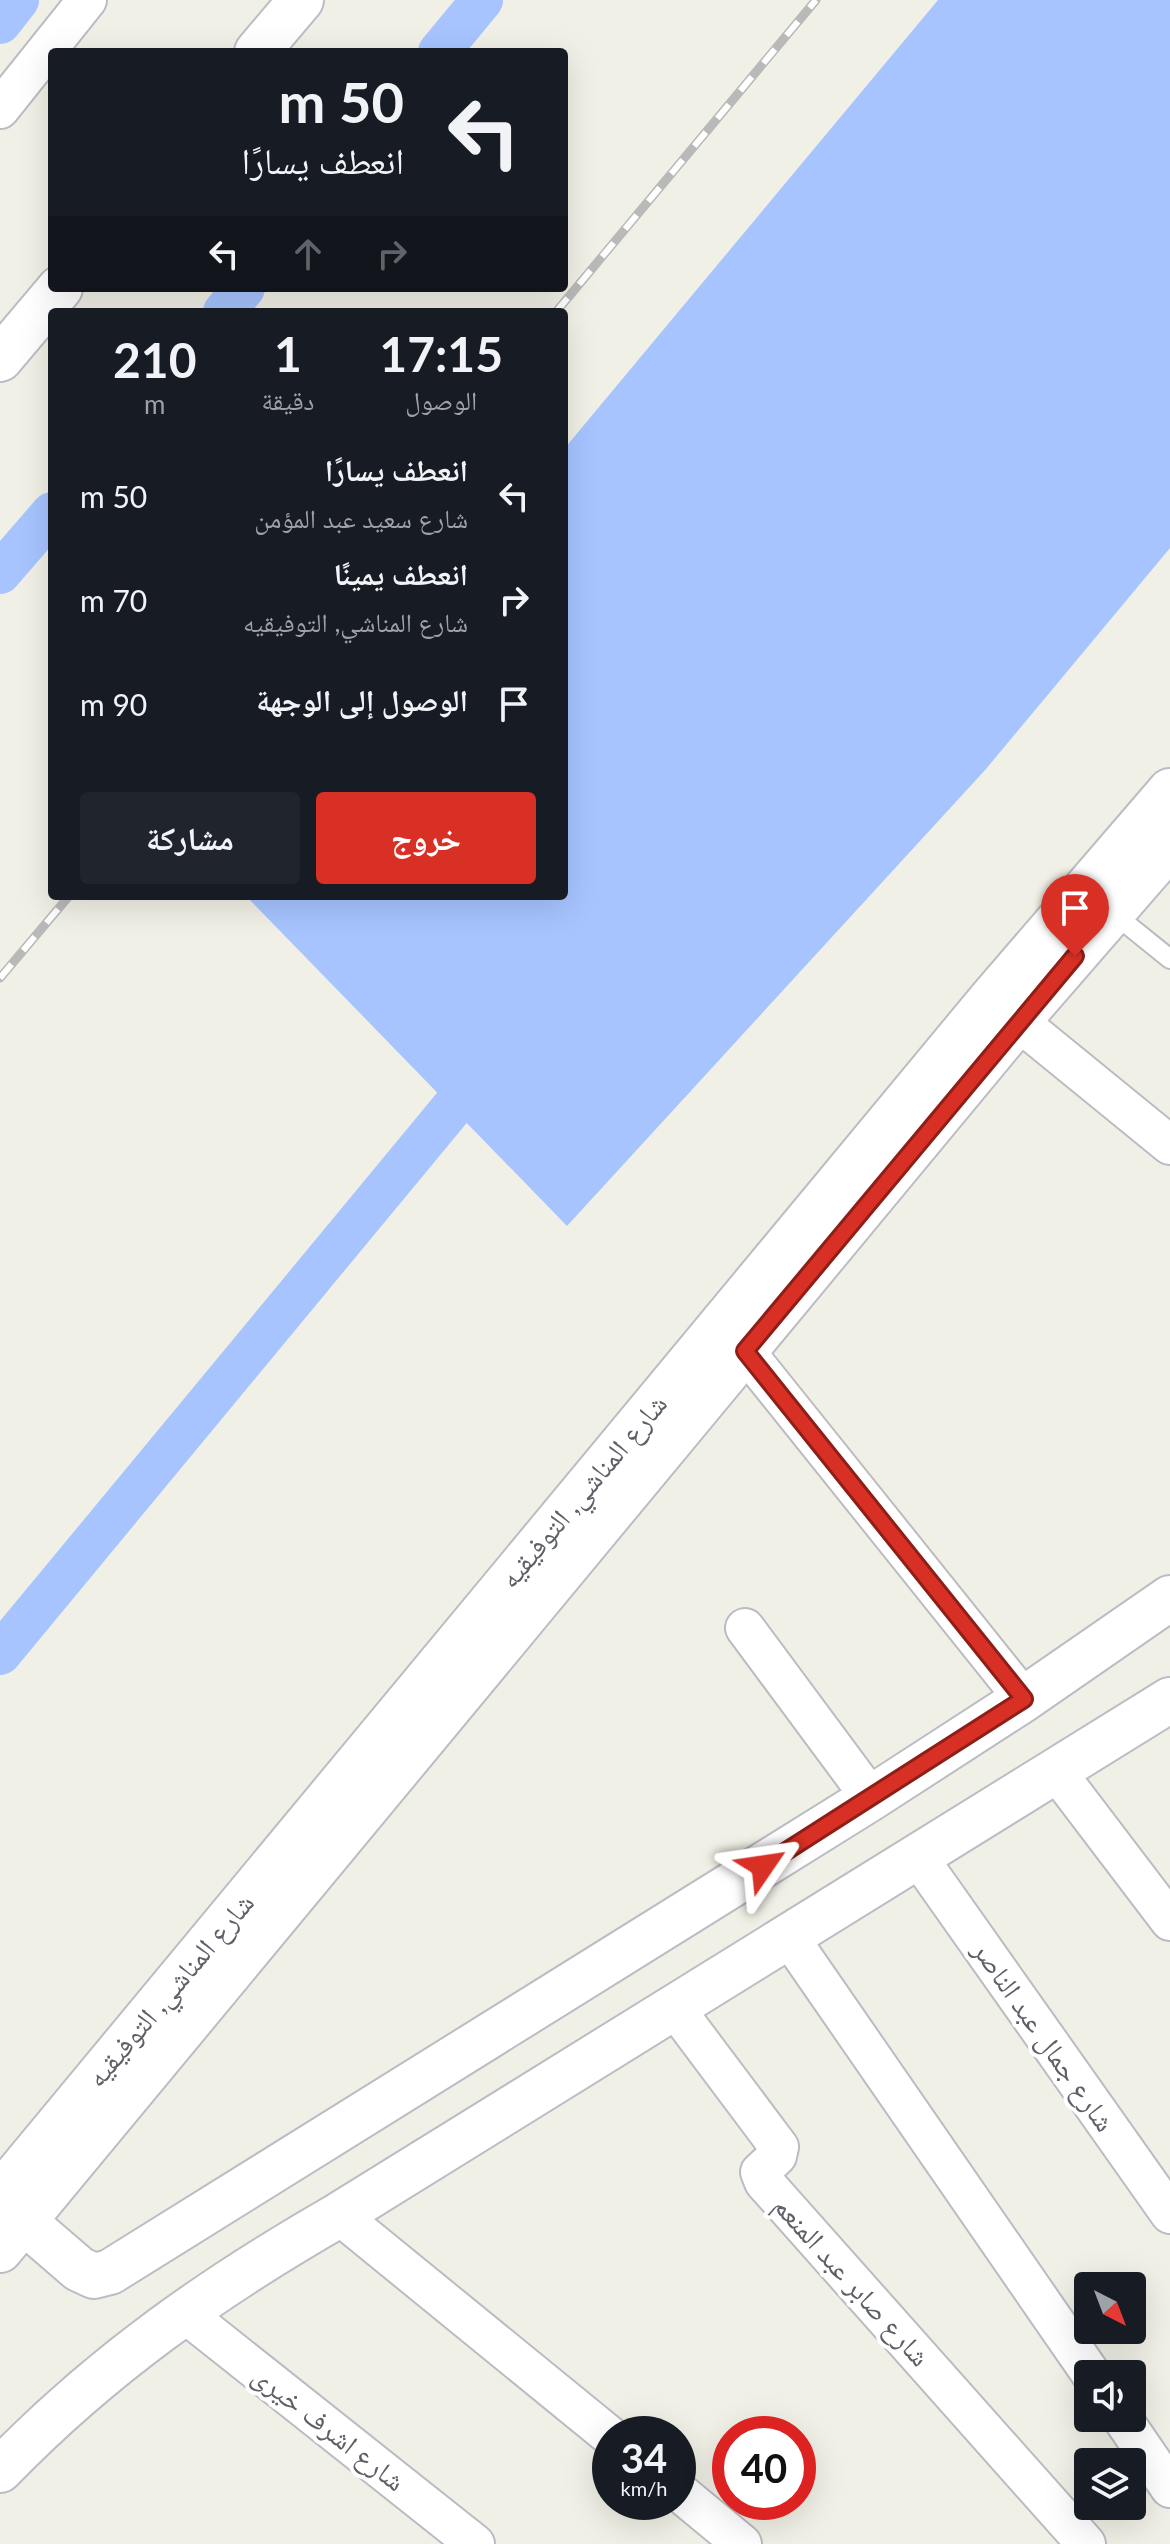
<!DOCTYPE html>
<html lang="ar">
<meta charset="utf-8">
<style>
body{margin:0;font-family:Lato,"Noto Naskh Arabic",sans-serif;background:#20242c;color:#f1f3f6;direction:rtl;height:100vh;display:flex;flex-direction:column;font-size:30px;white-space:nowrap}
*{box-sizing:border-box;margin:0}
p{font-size:26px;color:#9ea1a6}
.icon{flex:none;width:44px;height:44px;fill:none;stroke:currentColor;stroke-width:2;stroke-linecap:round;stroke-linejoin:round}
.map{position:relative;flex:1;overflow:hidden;direction:ltr}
.panel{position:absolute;left:48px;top:308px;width:520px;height:592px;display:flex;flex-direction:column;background:#171b24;border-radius:8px;box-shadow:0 8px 32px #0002;direction:rtl}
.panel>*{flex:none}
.hud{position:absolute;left:48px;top:48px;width:520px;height:244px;border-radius:8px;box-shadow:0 8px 32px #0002;direction:rtl;background:#171b24;color:#f1f3f6;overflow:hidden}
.needle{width:52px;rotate:138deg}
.tools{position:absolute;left:1074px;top:2272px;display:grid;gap:16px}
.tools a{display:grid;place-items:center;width:72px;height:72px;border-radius:8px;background:#171b24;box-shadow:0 8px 32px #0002;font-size:40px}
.speed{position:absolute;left:592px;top:2416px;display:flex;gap:16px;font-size:40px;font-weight:700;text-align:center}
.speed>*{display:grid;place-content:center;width:104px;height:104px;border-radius:50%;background:#171b24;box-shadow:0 8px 32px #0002;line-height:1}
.speed small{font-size:20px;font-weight:400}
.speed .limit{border:12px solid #d22;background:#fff;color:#111}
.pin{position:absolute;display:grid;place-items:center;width:68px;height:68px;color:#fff;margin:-82px -34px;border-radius:50% 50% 50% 0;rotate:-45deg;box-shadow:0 0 8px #0007}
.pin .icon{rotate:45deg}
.me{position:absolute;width:88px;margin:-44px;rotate:58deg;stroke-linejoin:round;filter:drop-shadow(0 0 6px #0008)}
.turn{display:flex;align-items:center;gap:28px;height:168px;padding:0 32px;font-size:36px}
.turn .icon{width:104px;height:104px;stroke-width:2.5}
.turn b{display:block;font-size:56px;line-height:68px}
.lanes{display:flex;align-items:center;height:76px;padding:0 32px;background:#0003;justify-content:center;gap:40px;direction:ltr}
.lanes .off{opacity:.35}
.eta{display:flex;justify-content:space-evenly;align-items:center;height:136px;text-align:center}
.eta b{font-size:48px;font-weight:700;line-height:56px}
.action{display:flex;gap:16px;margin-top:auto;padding:16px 32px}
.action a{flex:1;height:92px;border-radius:8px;background:#d93025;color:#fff;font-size:32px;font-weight:700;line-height:92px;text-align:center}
.action a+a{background:#20242c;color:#f1f3f6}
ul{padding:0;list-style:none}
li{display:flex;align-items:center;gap:24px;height:104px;padding:0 32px}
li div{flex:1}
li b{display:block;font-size:30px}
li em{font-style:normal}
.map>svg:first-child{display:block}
</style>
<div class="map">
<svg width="1170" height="2544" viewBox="0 0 1170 2544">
<rect width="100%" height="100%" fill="#f0f0e6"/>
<path fill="#a7c4ff" d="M938 0H1170V548L986 769 567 1226 246 896H564V449Z"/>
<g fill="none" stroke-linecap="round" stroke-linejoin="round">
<path stroke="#a7c4ff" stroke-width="42" d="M0 23 18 0
M439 52 482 0
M224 312 244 288
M0 573 52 513
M0 1654 489 1063"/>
<g stroke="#bbbcc2" stroke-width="22">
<path id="lane" d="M1113 913 1170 959"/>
</g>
<g stroke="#bbbcc2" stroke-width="42">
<path id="street" d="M0 109 87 0
M997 1004 1170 1145
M745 1351 1024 1699
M745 1628 871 1798
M1056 1771 1170 1921
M918 1857 1170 2214
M789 1937 1091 2374
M674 2007 779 2147 777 2156 760 2172 764 2182 1086 2544
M339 2215 610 2436
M183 2312 475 2544
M1122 2418 1170 2488
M678 2491 742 2544"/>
</g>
<g stroke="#bbbdc4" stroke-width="48">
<path id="secondary" d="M257 52 301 0
M0 359 60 288
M0 2195 991 999 1170 791
M0 2201 79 2269 94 2276 110 2272 871 1798 1024 1699 1170 1598
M0 2250 1018 1021 1170 846
M0 2470C103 2364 212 2288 339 2215L1170 1700"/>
</g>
<use href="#lane" stroke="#fff" stroke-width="18"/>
<use href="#street" stroke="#fff" stroke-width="38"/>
<use href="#secondary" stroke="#fff" stroke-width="44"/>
<g stroke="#b9b9ba" stroke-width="9">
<path id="rail" d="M556 312 816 0
M0 978 69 896"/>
</g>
<use href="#rail" stroke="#fff" stroke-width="6" stroke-dasharray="18" stroke-linecap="butt"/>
</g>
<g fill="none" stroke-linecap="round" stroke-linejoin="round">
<g stroke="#8d1f18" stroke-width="20">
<path id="route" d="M763 1866 1024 1699 745 1351 1075 956"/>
</g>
<use href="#route" stroke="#d93025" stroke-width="14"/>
</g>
<g text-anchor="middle" stroke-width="8" stroke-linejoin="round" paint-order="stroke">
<g font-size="28" fill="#5e6067" stroke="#fff">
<text transform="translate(583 1491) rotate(-50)" y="10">شارع المناشي, التوفيقيه</text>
<text transform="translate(170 1990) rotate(-50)" y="10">شارع المناشي, التوفيقيه</text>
<text transform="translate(1044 2036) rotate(55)" y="10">شارع جمال عبد الناصر</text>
<text transform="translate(852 2281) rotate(48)" y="10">شارع صابر عبد المنعم</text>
<text transform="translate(329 2428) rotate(38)" y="10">شارع اشرف خيرى</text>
</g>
</g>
</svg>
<div class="tools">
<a><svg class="needle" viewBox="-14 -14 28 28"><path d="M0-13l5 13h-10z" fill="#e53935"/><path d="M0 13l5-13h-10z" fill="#9ea1a6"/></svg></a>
<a><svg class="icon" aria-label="sound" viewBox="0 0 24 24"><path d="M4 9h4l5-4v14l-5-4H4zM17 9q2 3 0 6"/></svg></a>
<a><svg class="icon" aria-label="layers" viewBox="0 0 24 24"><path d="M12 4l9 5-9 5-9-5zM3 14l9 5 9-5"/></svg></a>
</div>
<div class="speed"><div>34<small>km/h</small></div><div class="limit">40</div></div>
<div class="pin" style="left:1075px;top:956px;background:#d93025"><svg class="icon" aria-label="arrive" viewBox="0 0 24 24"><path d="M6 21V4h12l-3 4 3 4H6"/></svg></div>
<svg class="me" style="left:763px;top:1866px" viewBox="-20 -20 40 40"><path d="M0-17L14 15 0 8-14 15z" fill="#d93025" stroke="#fff" stroke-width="4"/></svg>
<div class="hud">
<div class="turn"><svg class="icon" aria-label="left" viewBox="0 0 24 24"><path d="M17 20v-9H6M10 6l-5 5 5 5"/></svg><div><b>50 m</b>انعطف يسارًا</div></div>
<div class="lanes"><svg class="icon" aria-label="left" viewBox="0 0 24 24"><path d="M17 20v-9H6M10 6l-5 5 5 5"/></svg><svg class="icon off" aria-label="ahead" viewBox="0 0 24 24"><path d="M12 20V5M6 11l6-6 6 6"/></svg><svg class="icon off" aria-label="right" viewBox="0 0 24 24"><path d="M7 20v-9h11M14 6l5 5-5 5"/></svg></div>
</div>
<section class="panel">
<div class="eta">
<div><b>17:15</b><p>الوصول</p></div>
<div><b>1</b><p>دقيقة</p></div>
<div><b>210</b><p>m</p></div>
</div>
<ul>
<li><svg class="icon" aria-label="left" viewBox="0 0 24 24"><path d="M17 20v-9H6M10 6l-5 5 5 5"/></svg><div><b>انعطف يسارًا</b><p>شارع سعيد عبد المؤمن</p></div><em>50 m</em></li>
<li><svg class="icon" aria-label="right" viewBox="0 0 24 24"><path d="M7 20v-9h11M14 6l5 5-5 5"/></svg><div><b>انعطف يمينًا</b><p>شارع المناشي, التوفيقيه</p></div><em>70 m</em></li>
<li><svg class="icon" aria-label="arrive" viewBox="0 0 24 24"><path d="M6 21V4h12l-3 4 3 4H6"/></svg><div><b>الوصول إلى الوجهة</b></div><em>90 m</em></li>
</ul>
<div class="action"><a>خروج</a><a>مشاركة</a></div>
</section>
</div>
